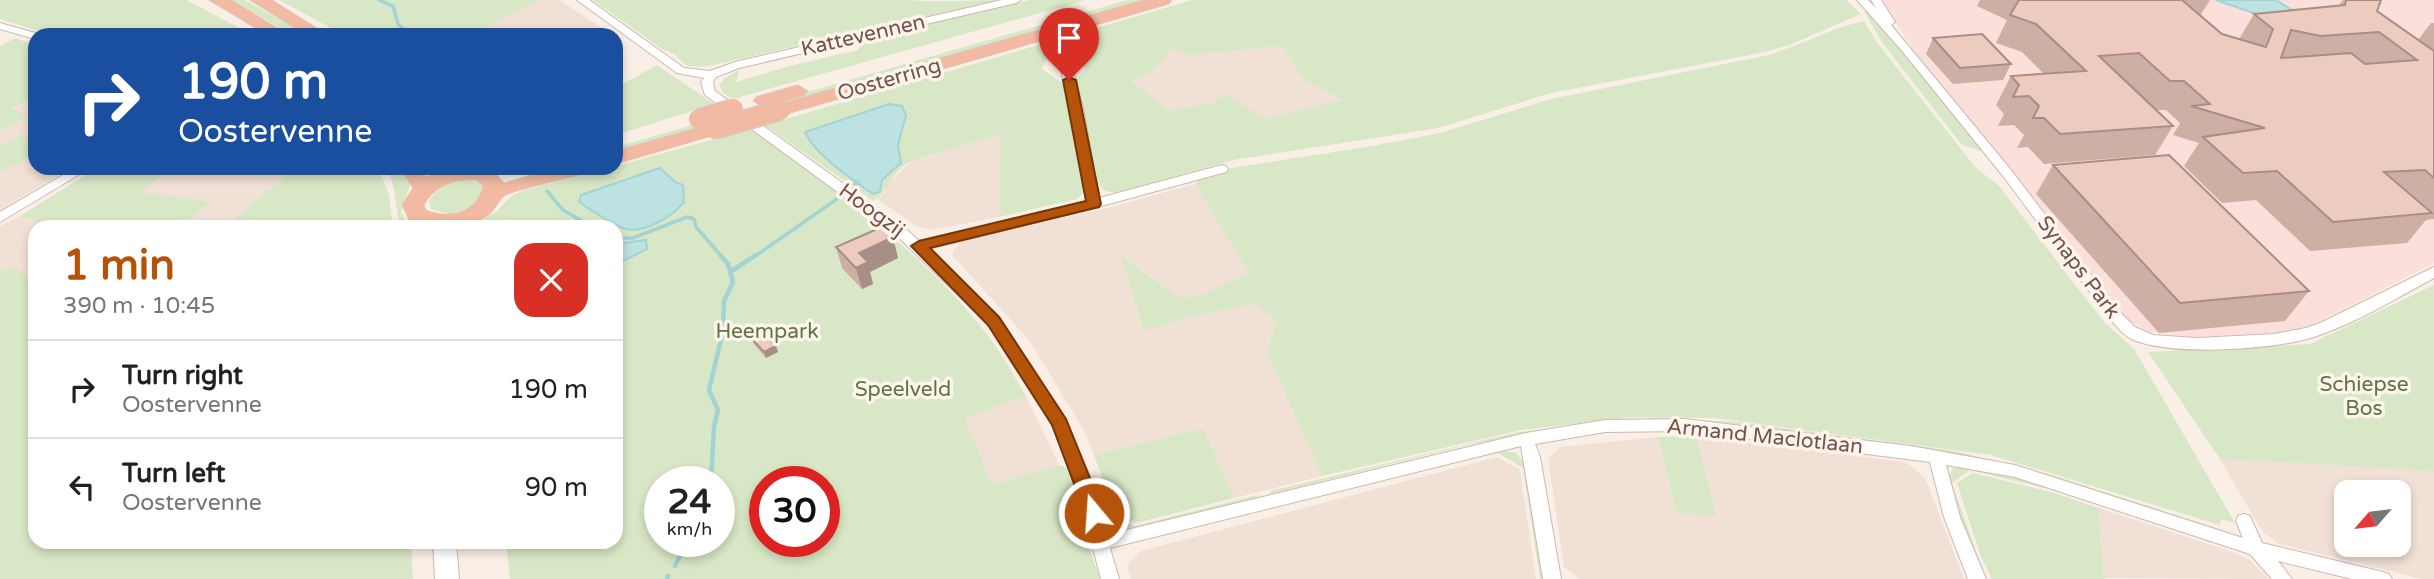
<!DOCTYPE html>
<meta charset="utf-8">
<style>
body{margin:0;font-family:"Varela Round",sans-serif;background:#f2f2f2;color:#222;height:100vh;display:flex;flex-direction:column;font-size:26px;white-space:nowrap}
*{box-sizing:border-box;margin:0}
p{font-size:23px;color:#767676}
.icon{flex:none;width:38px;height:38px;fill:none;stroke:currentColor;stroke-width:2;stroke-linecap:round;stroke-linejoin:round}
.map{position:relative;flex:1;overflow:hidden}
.details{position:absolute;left:28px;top:220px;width:595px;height:329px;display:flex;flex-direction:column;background:#fff;border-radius:21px;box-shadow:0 4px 10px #0003}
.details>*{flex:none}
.top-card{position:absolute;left:28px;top:28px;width:595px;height:147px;border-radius:21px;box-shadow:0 4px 10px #0003;background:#1a4fa0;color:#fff;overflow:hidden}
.needle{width:46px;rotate:242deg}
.controls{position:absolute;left:2334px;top:480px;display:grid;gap:14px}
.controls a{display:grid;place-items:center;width:77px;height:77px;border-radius:14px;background:#fff;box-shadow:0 4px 10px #0003;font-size:35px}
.speed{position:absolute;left:644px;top:466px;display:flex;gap:14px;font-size:35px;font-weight:700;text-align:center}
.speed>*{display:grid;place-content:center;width:91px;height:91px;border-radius:50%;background:#fff;box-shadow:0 4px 10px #0003;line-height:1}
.speed small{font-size:18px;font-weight:400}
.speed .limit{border:10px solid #d22;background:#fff;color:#111}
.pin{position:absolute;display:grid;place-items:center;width:60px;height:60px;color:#fff;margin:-72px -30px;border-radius:50% 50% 50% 0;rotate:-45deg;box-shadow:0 0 7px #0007}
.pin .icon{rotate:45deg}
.me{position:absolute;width:77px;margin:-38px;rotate:342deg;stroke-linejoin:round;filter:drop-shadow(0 0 5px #0008)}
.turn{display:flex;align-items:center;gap:24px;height:147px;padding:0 35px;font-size:32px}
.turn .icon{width:91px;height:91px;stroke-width:2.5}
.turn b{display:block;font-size:49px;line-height:60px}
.round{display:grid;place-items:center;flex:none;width:74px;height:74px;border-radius:21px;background:#f2f2f2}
.head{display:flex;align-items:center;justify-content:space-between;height:119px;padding:0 35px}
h1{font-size:42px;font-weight:800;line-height:52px;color:#b45309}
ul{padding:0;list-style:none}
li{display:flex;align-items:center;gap:21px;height:98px;padding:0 35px;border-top:2px solid #e0e0e0}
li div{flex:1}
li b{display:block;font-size:26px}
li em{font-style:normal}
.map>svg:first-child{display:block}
</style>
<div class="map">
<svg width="2434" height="579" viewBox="0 0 2434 579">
<rect width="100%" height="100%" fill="#faefe6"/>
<path fill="#f1e0d5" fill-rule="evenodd" d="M543 0H559L609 32 603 35 466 34Z
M1284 46 1303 79 1343 100 1266 119 1226 94 1212 103 1169 111 1132 81 1146 75 1168 49 1192 55Z
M35 98V142L20 135 0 146V131L27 117 12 110Z
M1002 134 999 217 932 230 916 226 877 199 883 194 886 185 911 162Z
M33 154 35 168H70L0 210V172Z
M152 168H296L224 227H181L210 203 140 192 165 175Z
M1195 184 1250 273 1196 297 1177 296 1122 255 1142 331 1196 315 1256 304 1276 320 1267 353 1322 476 1234 498 1203 428 1094 455 1085 432 1029 340 953 256V251L963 240 1107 208Z
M20 216 54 227 35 228 34 281 13 266 0 272V226Z
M1026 396 1059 465 992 486 965 418Z
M1696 436 1905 462 1925 478 1964 579H1580L1564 567 1548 459 1560 447 1658 437 1676 513 1717 515Z
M1497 457 1520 470 1536 579H1131L1127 565 1141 551Z
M2220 459 2434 471V579H2422L2279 544 2265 534 2256 521ZM2347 492H2399V544H2347Z
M2099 508 2230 551 2250 560 2268 579 2103 578Z"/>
<path fill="#fadfda" d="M1881 0H2434V263L2310 326 2292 332 2192 337 2151 332 2130 322 2107 296 1914 51Z"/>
<path fill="#d8e7c5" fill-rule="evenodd" d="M0 0H186L253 35H51L0 19Z
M231 0H245L307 35H292Z
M279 0H543L467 35H344Z
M593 0H911C942 3 969 0 1000 0L704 67 687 66 674 54 662 49Z
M1030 0H1086L733 99 723 93 719 85 725 78 739 70 736 82 790 66 858 50 864 38Z
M1128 0H1148L616 154V147Z
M1192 0H1846L1861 14 1789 45 1760 53 1551 93 1438 128 1233 160 1116 193 1105 191 1098 183 1076 80 1086 69C1074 59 1063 51 1047 58L1042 69 1065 85 1085 191 1077 199 999 217 1001 134C972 144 940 152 911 162 893 168 888 193 873 201L765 125ZM1283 46 1303 79 1342 100 1266 119 1226 94 1212 103 1169 111 1132 81 1146 75 1168 55 1169 49 1192 55ZM900 133 890 174 882 180 858 182 849 178 810 143Z
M1869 11 1983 152 1962 145 1881 41 1867 16 1865 12Z
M1864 21 1878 44 1976 168 1999 186 2103 321 2134 349 2235 523 2221 519 2220 525 1991 455 1715 418 1631 417 1521 430 1322 476 1267 353 1276 320 1256 304 1196 315 1143 331 1121 255 1177 296 1196 297 1249 273 1195 184 1203 176 1232 168 1373 146 1440 133 1551 99 1769 55C1801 45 1831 28 1864 21Z
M15 38 35 45V98L12 109 28 117 0 131V46Z
M657 65 714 104 616 135V84L621 85Z
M751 129C836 191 925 253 989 337 1003 355 1014 376 1026 396L965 418 992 485 1059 465 1069 469 1081 496 1092 543 1088 545 1100 579H510L506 544 503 543 616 542V228H472L473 225 497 211 510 197 524 190 607 168H616V166ZM660 481H719V541H660ZM765 481H824V541H765Z
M20 135 35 142V155L0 172V146Z
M97 168H152L165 174 141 192 211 202 181 227H54L20 216Z
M296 168H378L389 195 393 227H224Z
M386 168H398L410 185 401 212 406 221 417 227H400L392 180Z
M465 180 479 182 486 188 474 207 449 214 431 209 429 201C437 187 450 182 465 180Z
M13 266 35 281V542L411 543 413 579H0V272Z
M2434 285V471L2220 459 2148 352 2310 344Z
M1653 418 1738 422 1955 451 2049 474 2232 533 1998 462 1900 445 1718 422 1661 420 1524 434 1462 446 1271 494 1270 491 1518 432Z
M1203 428 1234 498 1136 523 1105 512 1099 495 1108 493 1094 455Z
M1696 436V437L1717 516 1676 513 1658 437Z
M1501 450 1516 453 1527 465 1543 579H1540L1523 468 1498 453 1448 463Z
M1959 466 1998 472 2130 514 2049 489 1970 470 1952 483 1985 577 1969 543 1948 479 1953 468Z
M1973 473 2054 493 2099 508 2103 577 2106 579H1992L1981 557 1957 483Z
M1257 495V498L1131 530 1114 524 1107 516 1135 526Z"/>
<path fill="#bce2e2" stroke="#a3d3d3" stroke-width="2" d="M2216 0H2276L2292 10 2271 19Z
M889 104 902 106 906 115 898 145 901 163 882 180 880 192 873 194C853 180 815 155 805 132Z
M660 168 675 182 683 185 684 202C673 216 646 233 626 229 615 227 590 209 579 202L581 195Z
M646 240 647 249 619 263 616 262V244Z"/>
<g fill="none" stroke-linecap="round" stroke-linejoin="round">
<path stroke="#a3d3d3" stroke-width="3.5" d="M379 0 393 6 398 24 410 35
M854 185 858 182
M547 191 563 210 594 228
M616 238H633L687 217 694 219 696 227 722 257
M754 257 837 199"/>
<path stroke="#a3d3d3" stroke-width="4.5" d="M730 272 756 255
M711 481 714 427 718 410 709 390 723 331 724 301 733 282 728 264 720 255
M675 566 687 541
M667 579 668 576"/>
<g stroke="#cdb8b0" stroke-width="2">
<path id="minor" d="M577 0H589L684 68 710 71 735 62 1002 0H1021L1016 3 739 68 716 77 713 82 715 91 905 228 919 241 1087 201 1071 108 1060 67 1066 64 1072 67 1083 108 1099 198 1222 165 1226 166 1228 169 1226 172 1094 208 927 249 999 317 1065 419 1091 479 1106 535 1526 433 1605 420 1684 419 1911 446 2015 465 2243 538 2236 521 2238 516 2244 514 2250 516 2262 543 2383 572 2389 574 2392 579H2352L2278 561 2292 579H2272L2250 554 2015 477 1946 465 1960 517 1986 579H1968L1944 517 1930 462 1684 431 1605 432 1535 444 1540 457 1561 579H1543L1521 446 1110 548 1119 579H1101L1075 479 1053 425 989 325 895 234 705 95 701 82 704 78 677 73Z
M1857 0H1868L1876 8 1871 0H1881L1895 22 1891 25 2011 170 2116 308 2135 327 2153 335 2197 338 2274 334 2306 328 2320 323 2434 267V278C2395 299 2356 323 2314 337 2274 350 2172 356 2134 340 2124 336 2117 327 2110 319L2003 176 1903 52Z
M0 23 39 34 40 35H35V39L0 29Z
M75 168H90L0 222V212Z"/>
</g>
<g stroke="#d0b7ad" stroke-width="2">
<path id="secondary" d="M433 542H456L459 579H435Z"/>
</g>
<g stroke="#d4ccca" stroke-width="1">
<path id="trunk" d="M209 0H231L289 35H267Z
M250 0H272L328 35H306Z
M1144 0H1172L1169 4 787 114 780 116 770 110 773 106Z
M798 85 808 91 805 95 763 107 753 101 756 97Z
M715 123 722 125 725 129 722 133 616 164V151Z
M399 168H420L426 177C448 166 488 159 504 183L556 168H590L587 173C573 177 513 190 504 196 498 201 495 211 487 216 463 231 434 230 409 220L402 205 413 188ZM466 180H476L483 185C480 212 448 220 426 210L424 205C433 189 447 181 466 180Z"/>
</g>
<use href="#minor" fill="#fff" fill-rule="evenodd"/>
<use href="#secondary" fill="#fff" fill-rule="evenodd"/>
<use href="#trunk" fill="#f2baa2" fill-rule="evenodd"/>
<g stroke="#d4ccca" stroke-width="22" stroke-linecap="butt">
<path id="trunk-bridge" d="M699 119 733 109
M715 129 780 110"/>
</g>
<use href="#trunk-bridge" stroke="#f2baa2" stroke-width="20"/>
</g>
<path fill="#cdafa4" d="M1980 0H2210L2200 16 2222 34 2239 39 2254 14 2339 5 2343 0H2381L2377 11 2418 40 2431 23H2434V219L2426 220 2407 243 2310 251 2256 200 2222 203 2184 166 2199 143 2173 135 2180 123 2166 110H2156L2173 126 2155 155 2044 164 2028 147 2017 148 2024 135 2014 125 1998 126 2004 114 1996 105 2011 76 2044 74 2022 52 1996 43 2007 20 1977 6Z
M1933 38 2011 64 2003 80 1953 84 1926 54Z
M2053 165 2309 291 2285 321 2159 333 2036 194Z
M893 237 898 258 870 272 873 284 862 289 842 268 836 247Z
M752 339 776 346 778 352 766 358 754 344Z"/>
<path fill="#a78e86" d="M893 237 898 258 870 272 873 284 862 289 856 268 859 253Z
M776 346 778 352 766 358 764 352Z"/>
<path fill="#eecbbf" stroke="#a78e86" stroke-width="2" fill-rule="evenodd" d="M2019 0H2182L2222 34 2266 47 2273 29 2254 14 2345 5 2346 0H2381L2377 11 2434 51V178L2425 170 2384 172 2432 213 2333 222 2277 171 2243 173 2203 137 2265 128 2191 106 2210 104 2184 81H2170L2139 53 2099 56 2173 126 2060 134 2044 118H2033L2039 106 2029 96 2013 97 2019 85 2011 76 2086 71 2036 24 2010 15ZM2291 30 2321 36 2379 32 2417 60 2365 64 2351 53 2281 58Z
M1982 34 2011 64 1960 68 1933 38Z
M2169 155 2309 291 2180 303 2053 165Z
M884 226 893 237 859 253 868 262 856 268 836 247Z
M764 333 776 346 764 352 752 339Z"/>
<path fill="#b45309" stroke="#753606" stroke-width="2" d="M1069 77 1076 80 1101 204 1099 207 930 248 999 317 1066 419 1104 513 1101 519 1094 521 1088 519 1085 513 1052 425 988 325 911 246 919 241 1086 201 1063 80Z"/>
<g text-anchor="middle" stroke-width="7" stroke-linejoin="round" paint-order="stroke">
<g font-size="21" fill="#71544d" stroke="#fef4ec">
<text transform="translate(863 35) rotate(-13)" y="7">Kattevennen</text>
<text transform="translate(889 79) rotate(-16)" y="7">Oosterring</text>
<text transform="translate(872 210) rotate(36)" y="7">Hoogzij</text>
<text transform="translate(2079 267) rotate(53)" y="7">Synaps Park</text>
<text transform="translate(1765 436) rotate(6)" y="7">Armand Maclotlaan</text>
</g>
<g font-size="21" fill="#5c7745" stroke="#fef4ec">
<text x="767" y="338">Heempark</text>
<text x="2364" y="391">Schiepse<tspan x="2364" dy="24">Bos</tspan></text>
<text x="903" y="396">Speelveld</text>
</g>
</g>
</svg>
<div class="controls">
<a><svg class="needle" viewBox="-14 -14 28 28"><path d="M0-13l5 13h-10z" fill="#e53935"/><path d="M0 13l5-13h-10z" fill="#767676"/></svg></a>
</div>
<div class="speed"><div>24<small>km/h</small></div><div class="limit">30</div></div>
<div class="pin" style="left:1069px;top:80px;background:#d93025"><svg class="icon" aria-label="arrive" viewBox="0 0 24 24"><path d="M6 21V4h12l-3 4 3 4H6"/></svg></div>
<svg class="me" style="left:1094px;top:513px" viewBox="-20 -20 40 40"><circle r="17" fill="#b45309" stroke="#fff" stroke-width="3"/><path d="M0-11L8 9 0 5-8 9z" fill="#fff"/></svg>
<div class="top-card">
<div class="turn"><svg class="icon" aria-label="right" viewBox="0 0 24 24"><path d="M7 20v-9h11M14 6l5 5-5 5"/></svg><div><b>190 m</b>Oostervenne</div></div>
</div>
<section class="details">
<div class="head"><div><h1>1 min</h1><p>390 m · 10:45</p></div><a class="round" style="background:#d93025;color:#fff"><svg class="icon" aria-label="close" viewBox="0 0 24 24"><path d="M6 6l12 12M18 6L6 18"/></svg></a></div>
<ul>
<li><svg class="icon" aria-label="right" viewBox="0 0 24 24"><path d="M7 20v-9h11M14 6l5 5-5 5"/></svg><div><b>Turn right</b><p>Oostervenne</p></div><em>190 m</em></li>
<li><svg class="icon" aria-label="left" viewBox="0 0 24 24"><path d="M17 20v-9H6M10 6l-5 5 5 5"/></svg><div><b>Turn left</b><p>Oostervenne</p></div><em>90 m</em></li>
</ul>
</section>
</div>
